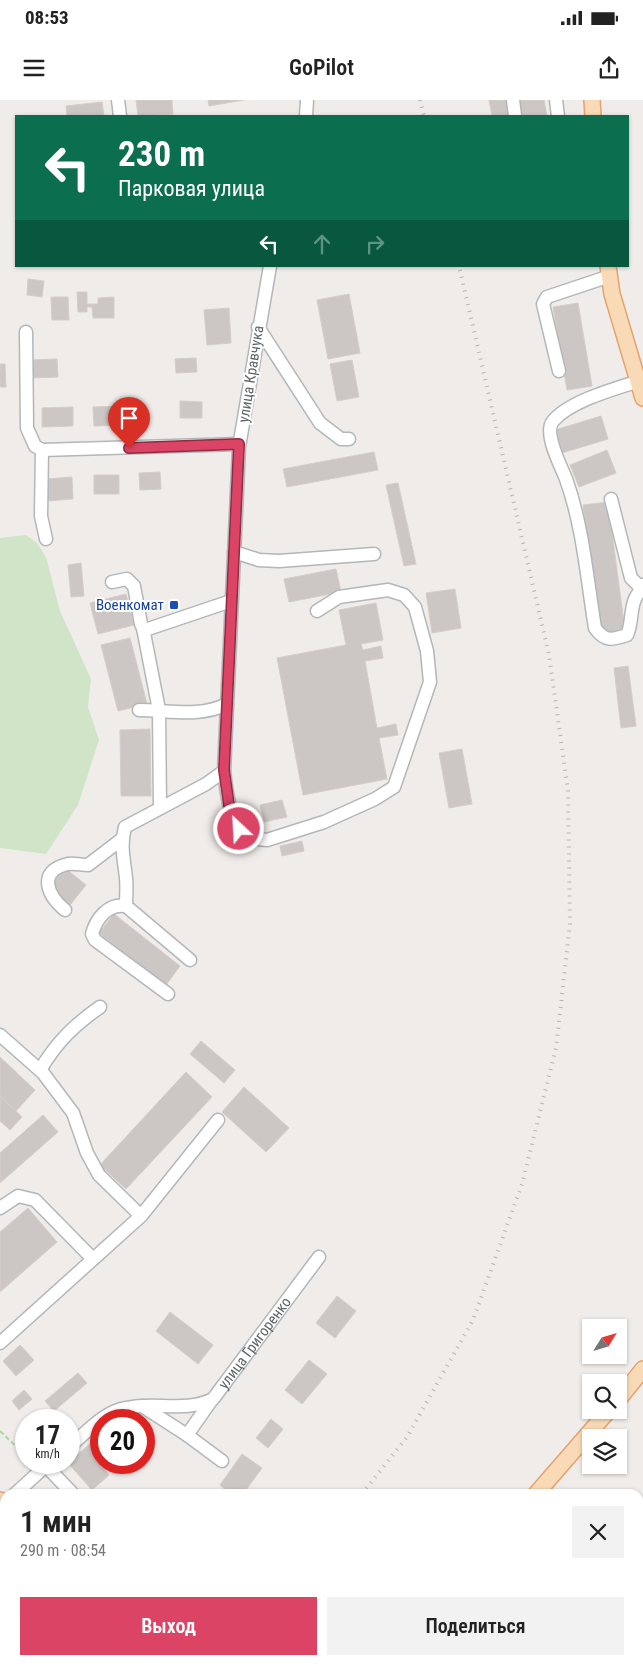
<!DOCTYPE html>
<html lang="ru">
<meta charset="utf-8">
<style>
body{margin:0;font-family:"Roboto Condensed",sans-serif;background:#f2f2f2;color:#222;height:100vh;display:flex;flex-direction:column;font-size:19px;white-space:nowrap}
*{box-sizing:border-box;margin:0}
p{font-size:16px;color:#767676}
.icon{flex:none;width:28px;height:28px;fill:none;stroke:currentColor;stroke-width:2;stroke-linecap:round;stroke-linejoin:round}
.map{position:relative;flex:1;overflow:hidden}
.details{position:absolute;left:0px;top:1389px;width:644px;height:176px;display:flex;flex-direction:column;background:#fff;border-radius:15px 15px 0 0;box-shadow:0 1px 4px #0004}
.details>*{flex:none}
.banner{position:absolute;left:15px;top:15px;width:614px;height:152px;border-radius:0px;box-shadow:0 1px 4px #0004;background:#0b6e4f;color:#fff;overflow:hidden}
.needle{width:32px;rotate:53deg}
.fabs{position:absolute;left:582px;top:1219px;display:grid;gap:10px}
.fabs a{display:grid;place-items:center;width:45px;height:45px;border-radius:0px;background:#fff;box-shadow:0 1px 4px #0004;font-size:25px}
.speed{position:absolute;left:15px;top:1309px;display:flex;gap:10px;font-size:25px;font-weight:700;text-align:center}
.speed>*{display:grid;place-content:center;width:65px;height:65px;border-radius:50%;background:#fff;box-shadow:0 1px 4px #0004;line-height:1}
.speed small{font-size:12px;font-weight:400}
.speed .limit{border:8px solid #d22;background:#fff;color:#111}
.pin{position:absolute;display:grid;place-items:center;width:42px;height:42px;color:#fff;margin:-51px -21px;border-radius:50% 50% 50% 0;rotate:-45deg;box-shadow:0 0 5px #0007}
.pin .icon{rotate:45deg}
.me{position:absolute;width:55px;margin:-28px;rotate:335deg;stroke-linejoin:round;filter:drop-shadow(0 0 4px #0008)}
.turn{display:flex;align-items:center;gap:18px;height:105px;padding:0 20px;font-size:22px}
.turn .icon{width:65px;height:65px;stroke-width:2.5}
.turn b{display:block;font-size:35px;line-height:42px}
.lanes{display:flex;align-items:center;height:48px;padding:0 20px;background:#0003;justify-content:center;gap:25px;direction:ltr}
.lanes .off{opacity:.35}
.round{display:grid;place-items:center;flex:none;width:52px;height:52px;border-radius:0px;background:#f2f2f2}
.summary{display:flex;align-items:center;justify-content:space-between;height:85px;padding:0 20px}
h1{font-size:30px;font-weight:600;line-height:38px}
.button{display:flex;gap:10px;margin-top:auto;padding:10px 20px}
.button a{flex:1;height:58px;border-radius:0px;background:#db4464;color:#fff;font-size:20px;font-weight:600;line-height:58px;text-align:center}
.button a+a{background:#f2f2f2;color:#222}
.status{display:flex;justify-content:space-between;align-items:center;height:35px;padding:0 25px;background:#fff;direction:ltr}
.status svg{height:14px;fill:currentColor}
header{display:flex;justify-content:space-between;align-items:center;height:65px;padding:0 20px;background:#fff;font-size:22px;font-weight:600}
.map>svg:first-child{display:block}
</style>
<div class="status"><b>08:53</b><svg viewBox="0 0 49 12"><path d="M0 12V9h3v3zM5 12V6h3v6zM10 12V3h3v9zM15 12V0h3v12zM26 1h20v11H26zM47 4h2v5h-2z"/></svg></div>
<header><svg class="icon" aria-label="menu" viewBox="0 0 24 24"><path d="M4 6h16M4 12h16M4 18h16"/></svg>GoPilot<svg class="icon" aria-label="share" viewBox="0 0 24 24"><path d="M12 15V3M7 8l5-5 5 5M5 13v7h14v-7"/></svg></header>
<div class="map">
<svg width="643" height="1564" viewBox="0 0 643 1564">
<rect width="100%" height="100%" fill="#f0ece9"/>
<path fill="#d0e5c8" d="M26 435 37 443 46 457 60 511 91 579 88 607 99 640 78 705 46 754 0 748V438Z"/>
<path fill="#ccc7c5" stroke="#d5cdc7" d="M136 0H172L173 14 138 16Z
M208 0H244L209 6Z
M489 0H506L509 16H492Z
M519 0H544L547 16H521Z
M102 2 104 16H67L66 6Z
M28 179 44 181 42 197 27 195Z
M77 192H87V204H98V198L114 197V218H93L92 207H87V212H78Z
M349 194 360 253 328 259 317 200Z
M51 197H68L69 220H52Z
M578 203 592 286 567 290 553 207Z
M229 208 231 243 207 245 204 210Z
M196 258 197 272 176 273 175 259Z
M57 259 58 277 29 278 28 260Z
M352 260 359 297 337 301 330 264Z
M0 264H5L6 287H0Z
M180 301 202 302V318H180Z
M124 306V325L94 326 93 307Z
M73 307V326L42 327V308Z
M601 316 608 339 562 353 555 330Z
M607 350 616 373 579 387 570 365Z
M374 352 378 370 287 387 283 369Z
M160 372 161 389 140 390 139 373Z
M94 375H119V394H94Z
M72 377 73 399 48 401 46 379Z
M398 383 416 464 404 466 386 385Z
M608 402 625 530 601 534 583 405Z
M81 463 84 496 71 497 68 465Z
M336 469 341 492 289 502 284 479Z
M455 489 461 528 432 533 426 493Z
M126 494 134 525 98 534 90 503Z
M376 503 383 540 361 544 363 550 381 546 383 558 365 561 377 628 396 624 398 635 379 638 387 679 303 695 277 558 346 545 339 510Z
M130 538 147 604 118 611 101 545Z
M628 566 636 626 621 628 614 568Z
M150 629 151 696H121L120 630Z
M462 649 472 704 449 708 439 653Z
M282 700 287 717 264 722 260 705Z
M302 741 304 751 282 756 280 746Z
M65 768 86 785 70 805 49 788Z
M114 814 180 866 166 885 99 833Z
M201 941 235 970 224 983 190 954Z
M0 957 35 990 16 1011 0 996Z
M186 972 212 997 126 1089 100 1065Z
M244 987 289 1028 266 1052 222 1012Z
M0 996 22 1017 10 1030 0 1021Z
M43 1015 58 1032 0 1083V1053Z
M28 1108 57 1142 0 1192V1132Z
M337 1196 356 1211 335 1238 316 1223Z
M170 1212 213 1245 198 1264 156 1231Z
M20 1245 34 1260 16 1276 3 1261Z
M309 1260 327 1274 302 1304 285 1290Z
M78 1273 87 1283 54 1311 45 1301Z
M24 1290 32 1299 19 1310 12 1301Z
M271 1319 283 1329 268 1348 256 1338Z
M101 1334V1359L98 1362 109 1375 92 1390 68 1363Z
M242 1354 262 1368 243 1394H231L220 1385Z
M108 1362H130L118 1373Z"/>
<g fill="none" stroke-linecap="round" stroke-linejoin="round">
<g stroke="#b3b7b9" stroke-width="15">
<g id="minor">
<path d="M118 0 120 16"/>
<path d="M513 0 515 16"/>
<path d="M556 0 558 16"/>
<path d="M306 16 307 0"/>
<path d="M270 166 239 347 224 671C228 699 229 739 267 740L324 722 375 699 394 687 430 582 427 551 415 507 404 495 388 490 339 497 317 511"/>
<path d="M258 227 320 323 341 339H349"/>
<path d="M26 232 27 328 35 346 42 350 239 344"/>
<path d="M559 271 543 204 547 197 610 176"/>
<path d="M639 281C614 289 570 301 553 321 543 333 561 366 566 379 583 426 587 479 595 528 605 542 612 540 627 535 634 521 628 499 643 489"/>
<path d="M42 350 41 416 46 439"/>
<path d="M611 399 631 478 638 485H643"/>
<path d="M234 452 259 460 279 461 374 454"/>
<path d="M112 482 127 479 134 486 141 524 143 528 148 529 231 501"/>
<path d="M143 528 159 610 160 708"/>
<path d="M139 610C169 610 199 618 227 604"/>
<path d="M126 806C108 803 96 819 92 834L95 840 168 894"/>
<path d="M65 810C47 795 37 771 68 764 74 763 82 765 88 765L122 739"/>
<path d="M190 860 126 806C126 797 127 787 126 778 124 759 120 746 125 727L206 684 224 671"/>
<path d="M0 935 43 973 73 1013 87 1053 99 1075 141 1116"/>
<path d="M40 970C57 942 73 926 100 907"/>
<path d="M0 1108 18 1096 35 1100 93 1159"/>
<path d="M0 1243 141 1116 218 1020"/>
<path d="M142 1306 187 1335 211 1301"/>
<path d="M187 1335 222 1361"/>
<path id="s1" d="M69 1347C86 1333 103 1312 126 1308 156 1301 185 1313 213 1299L319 1157"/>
<path d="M46 1366 73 1394"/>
<path d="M15 1394 50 1362"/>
<path d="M43 1564 47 1560"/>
</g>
</g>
<g stroke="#e6a16c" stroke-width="18">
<path id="major" d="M592 0 593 16
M608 166 612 194 643 298
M619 1299 643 1269
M536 1394 609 1310
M0 1400 5 1406
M140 1560 143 1564
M411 1564 414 1560"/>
</g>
<path stroke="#add6ac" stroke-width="2" stroke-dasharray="5 2.5" stroke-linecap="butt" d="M0 1331 26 1356"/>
<use href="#minor" stroke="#fff" stroke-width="12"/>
<use href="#major" stroke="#f8dab6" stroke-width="15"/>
<path stroke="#b4b5b5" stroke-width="4" stroke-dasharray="1 6" stroke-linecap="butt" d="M420 0 424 16
M362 1394 407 1337 473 1220 522 1084 556 948 570 824 568 691 549 555 459 166
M205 1564 209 1560"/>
</g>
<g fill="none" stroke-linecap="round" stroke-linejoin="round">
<g stroke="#8e2c41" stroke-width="12">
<path id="route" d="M129 348 239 344 224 670 230 712 239 729"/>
</g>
<use href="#route" stroke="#db4464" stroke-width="9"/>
</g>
<rect fill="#1a4fb4" stroke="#fff" stroke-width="2" x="169" y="500" width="10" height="10" rx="2.5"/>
<g text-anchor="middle" stroke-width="4" stroke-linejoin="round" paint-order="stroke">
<g font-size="15" fill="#606567" stroke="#fff">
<text transform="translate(251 274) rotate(-81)" y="5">улица Кравчука</text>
<text dy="5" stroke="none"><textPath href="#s1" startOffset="228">улица Григоренко</textPath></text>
</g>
<g font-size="15" fill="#164399" stroke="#fff" text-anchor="end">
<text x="164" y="510">Военкомат</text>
</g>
</g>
</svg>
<div class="fabs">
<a><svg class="needle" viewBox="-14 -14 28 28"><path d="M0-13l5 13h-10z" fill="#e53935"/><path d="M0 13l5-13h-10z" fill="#767676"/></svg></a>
<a><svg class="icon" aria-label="search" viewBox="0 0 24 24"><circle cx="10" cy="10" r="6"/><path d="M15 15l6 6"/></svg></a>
<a><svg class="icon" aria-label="layers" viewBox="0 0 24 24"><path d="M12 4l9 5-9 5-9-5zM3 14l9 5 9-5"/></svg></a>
</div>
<div class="speed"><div>17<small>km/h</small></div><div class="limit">20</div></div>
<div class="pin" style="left:129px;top:348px;background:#d93025"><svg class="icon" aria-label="arrive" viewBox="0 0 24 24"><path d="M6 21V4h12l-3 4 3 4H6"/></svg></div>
<svg class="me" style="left:239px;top:729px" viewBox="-20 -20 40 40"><circle r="17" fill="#db4464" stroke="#fff" stroke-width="3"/><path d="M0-11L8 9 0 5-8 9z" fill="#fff"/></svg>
<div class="banner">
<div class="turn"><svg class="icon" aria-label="left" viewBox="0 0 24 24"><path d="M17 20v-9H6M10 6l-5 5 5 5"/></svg><div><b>230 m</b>Парковая улица</div></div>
<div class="lanes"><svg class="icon" aria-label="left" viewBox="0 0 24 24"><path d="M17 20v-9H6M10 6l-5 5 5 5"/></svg><svg class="icon off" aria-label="ahead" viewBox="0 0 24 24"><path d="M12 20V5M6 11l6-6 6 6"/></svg><svg class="icon off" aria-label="right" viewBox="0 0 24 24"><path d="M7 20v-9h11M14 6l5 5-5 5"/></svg></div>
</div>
<section class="details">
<div class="summary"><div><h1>1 мин</h1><p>290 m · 08:54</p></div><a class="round"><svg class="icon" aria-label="close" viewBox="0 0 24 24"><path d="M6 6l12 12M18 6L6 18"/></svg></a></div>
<div class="button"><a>Выход</a><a>Поделиться</a></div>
</section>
</div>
